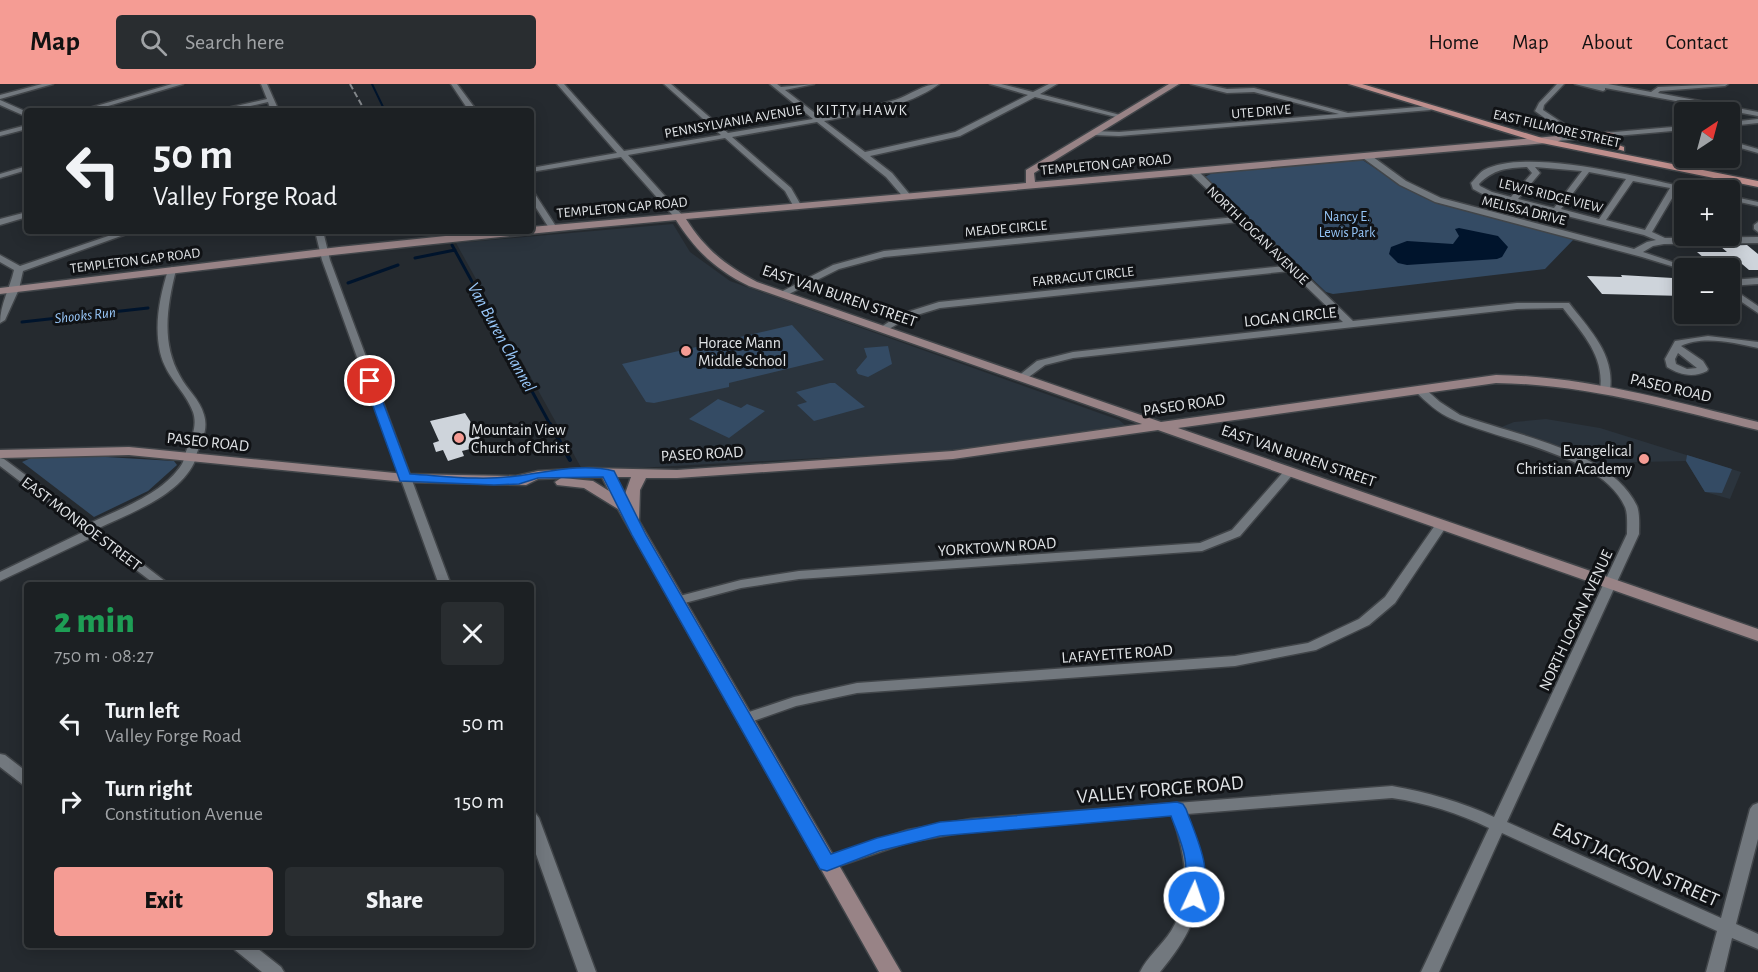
<!DOCTYPE html>
<meta charset="utf-8">
<style>
body{margin:0;font-family:"Alegreya Sans",sans-serif;background:#292d30;color:#f1f3f6;height:100vh;display:flex;flex-direction:column;font-size:22px;white-space:nowrap}
*{box-sizing:border-box;margin:0}
p{font-size:20px;color:#a0a3a6}
.icon{flex:none;width:33px;height:33px;fill:none;stroke:currentColor;stroke-width:2;stroke-linecap:round;stroke-linejoin:round}
.map{position:relative;flex:1;overflow:hidden}
.side{position:absolute;left:24px;top:498px;width:510px;height:366px;display:flex;flex-direction:column;background:#1c2023;border-radius:6px;box-shadow:0 3px 15px #0003,0 0 0 2px #3a3e41}
.side>*{flex:none}
.guide{position:absolute;left:24px;top:24px;width:510px;height:126px;border-radius:6px;box-shadow:0 3px 15px #0003,0 0 0 2px #3a3e41;background:#1c2023;color:#f1f3f6;overflow:hidden}
.needle{width:39px;rotate:36deg}
.tools{position:absolute;left:1674px;top:18px;display:grid;gap:12px}
.tools a{display:grid;place-items:center;width:66px;height:66px;border-radius:6px;background:#1c2023;box-shadow:0 3px 15px #0003,0 0 0 2px #3a3e41;font-size:30px}
.pin{position:absolute;display:grid;place-items:center;width:51px;height:51px;color:#fff;margin:-26px;border:3px solid #fff;border-radius:50%;box-shadow:0 2px 6px #0007}
.me{position:absolute;width:66px;margin:-33px;rotate:3deg;stroke-linejoin:round;filter:drop-shadow(0 0 4px #0008)}
.turn{display:flex;align-items:center;gap:21px;height:126px;padding:0 30px;font-size:27px}
.turn .icon{width:78px;height:78px;stroke-width:2.5}
.turn b{display:block;font-size:42px;line-height:51px}
.round{display:grid;place-items:center;flex:none;width:63px;height:63px;border-radius:6px;background:#292d30}
.summary{display:flex;align-items:center;justify-content:space-between;height:102px;padding:0 30px}
h1{font-size:36px;font-weight:800;line-height:45px;color:#1e9e55}
.cta{display:flex;gap:12px;margin-top:auto;padding:12px 30px}
.cta a{flex:1;height:69px;border-radius:6px;background:#f59c94;color:#111;font-size:24px;font-weight:800;line-height:69px;text-align:center}
.cta a+a{background:#292d30;color:#f1f3f6}
ul{padding:0;list-style:none}
li{display:flex;align-items:center;gap:18px;height:78px;padding:0 30px}
li div{flex:1}
li b{display:block;font-size:22px}
li em{font-style:normal}
header{display:flex;align-items:center;gap:36px;box-sizing:border-box;height:84px;padding:0 30px;background:#f59c94;color:#111}
header strong{font-size:28px}
nav{display:flex;gap:33px;margin-inline-start:auto;font-size:21px}
.search{width:420px;height:54px;background:#292d30;display:flex;align-items:center;gap:15px;box-sizing:border-box;padding:0 21px;border-radius:6px;color:#a0a3a6;font-size:22px}
.map>svg:first-child{display:block}
</style>
<header>
<strong>Map</strong>
<div class="search"><svg class="icon" aria-label="search" viewBox="0 0 24 24"><circle cx="10" cy="10" r="6"/><path d="M15 15l6 6"/></svg>Search here</div>
<nav><a>Home</a><a>Map</a><a>About</a><a>Contact</a></nav>
</header>
<div class="map">
<svg width="1758" height="888" viewBox="0 0 1758 888">
<rect width="100%" height="100%" fill="#252a2f"/>
<path fill="#2b343d" d="M673 140 690 168 730 197 1119 336 1125 341 947 367 583 387 456 159Z
M1546 335 1600 344 1741 388 1730 415 1705 408 1686 377 1595 379 1565 365 1499 344 1514 338Z"/>
<path fill="#344b64" d="M1361 75 1402 102 1432 117 1574 155 1545 185 1333 210 1326 208 1205 93 1214 88Z
M792 241 824 276 729 299V303L654 319 646 318 622 280Z
M888 262 892 280 868 293 858 290 856 286 867 273 864 264Z
M830 299H835L865 323 814 337 797 321 807 318 796 308Z
M718 315 741 324 747 320 765 327 729 354 689 335Z
M1687 371 1732 385 1722 409 1705 408 1686 377Z
M89 372 174 377 177 381 148 407 94 433 22 378 31 374Z"/>
<path fill="#00142c" d="M1459 144 1498 152 1508 163 1502 173 1497 175 1407 181 1398 179 1389 170 1391 163 1407 157 1453 160 1459 152 1455 145Z"/>
<g fill="none" stroke-linecap="round" stroke-linejoin="round">
<path stroke="#00142c" stroke-width="2" d="M372 0 385 27"/>
<path stroke="#00142c" stroke-width="3" d="M452 161 551 342
M415 174 455 166
M348 199 398 181
M22 238 148 224"/>
<path stroke="#00142c" stroke-width="4" d="M550 340 570 376"/>
</g>
<path fill="#ced4db" d="M1747 161 1758 170V186H1749L1742 180H1711L1697 168H1727L1720 162Z
M1621 191 1673 194 1684 206V212L1602 210 1587 192 1622 193Z
M465 329 482 356 476 358 478 363 462 367 464 372 448 377 443 366 436 368 433 359 439 357 430 337Z"/>
<g fill="none" stroke-linecap="round" stroke-linejoin="round">
<g stroke="#414549" stroke-width="3">
<path id="street" d="M42 0H53L0 15V11Z
M172 0H183L91 27H79Z
M261 0H267L279 27H271L268 18 228 27H214L267 15Z
M451 0H457L477 27H469Z
M557 0H564L624 67 721 51 664 0H671L728 49 813 35 770 0H777L781 3 814 0 785 6 820 33C845 29 870 24 895 16 910 11 923 0 939 0 908 23 863 30 824 37L865 68 955 48 1028 11 990 0H1001L1033 8 1049 0H1057L1040 10 1124 32 1120 34 1035 13 960 52 870 72 892 89 912 113 908 115H905L886 93 817 38 732 53 791 104 802 123 798 125H795L785 107 725 54 628 71 683 132 684 134 680 136H677L621 73 531 88V84L617 69Z
M1191 0H1204L1227 5 1254 4 1348 29 1430 22 1434 24 1430 26 1119 52 1094 51 1090 49 1094 47 1119 48 1339 30 1254 8 1227 9Z
M1557 0H1564L1544 21 1543 26 1573 46V50H1567L1535 27 1539 19Z
M1575 0H1608L1651 8 1658 3 1728 0 1725 2 1660 7 1658 9 1758 28V32L1605 4V6L1603 7Z
M0 16 27 28V33L0 21Z
M1758 35V39L1730 42V38Z
M27 41V45L0 52V48Z
M1684 42V46L1557 57 1553 55 1557 53Z
M1730 57 1758 65V69L1730 61Z
M1363 70H1369L1406 97 1441 114 1634 165 1647 158 1656 156 1644 151 1486 112 1473 105 1471 99C1475 95 1479 89 1484 86 1526 63 1642 94 1689 104L1693 106H1677L1652 148 1665 154 1758 153V159L1664 160 1653 162 1643 168 1690 184H1684V186L1642 173 1435 118 1400 101 1363 74ZM1527 83 1532 89 1511 113 1492 108 1480 102 1479 100C1494 85 1507 84 1527 83ZM1535 83 1582 87 1554 124 1518 115 1540 89ZM1589 88 1626 95 1599 135 1561 125ZM1633 97 1670 104 1645 146 1606 136Z
M27 82V86L0 94V90Z
M1190 85H1196L1353 237 1517 219H1569C1589 245 1615 270 1610 306L1605 309 1600 306C1605 272 1582 249 1563 224L1517 225 1073 274 1045 281 1026 295H1018L1017 293 1037 277 1073 268 1343 238 1290 187 940 224 907 234 886 247 883 248 878 245 901 230 939 218 1285 182 1240 138 884 173 839 185 785 212 782 213 777 210 833 181 884 167 1236 133 1190 89Z
M531 108 535 110 557 144 556 146 549 144 531 116Z
M1730 112 1758 118V122L1730 116Z
M27 128V133L0 141V135Z
M1758 138V148L1754 145V141Z
M123 147H135L23 187 19 205 5 236 0 239C0 220 10 204 14 186L0 178V171L20 182Z
M315 147H323L330 176 451 501H439L322 176Z
M172 183 176 186C167 222 161 259 180 292 187 306 200 315 204 331 208 344 203 354 198 366 196 370 196 375 194 379 177 413 130 429 97 445L170 501H156L93 453 0 497V488L85 447 0 382V374L4 375 90 439C120 425 163 410 182 380 185 375 185 368 188 363 193 351 197 340 193 328 185 306 166 294 160 268 154 240 160 212 168 186Z
M1758 194V200L1730 202V196Z
M1730 203 1758 222V229L1730 210Z
M1708 252 1758 258V264C1735 259 1703 251 1681 262L1703 277 1708 285 1707 287C1693 294 1680 291 1667 283L1665 275 1675 257ZM1678 269 1697 284 1687 285 1676 280 1675 275Z
M1419 302 1423 303 1440 318 1460 331C1513 351 1611 366 1637 422 1640 430 1639 442 1639 450L1507 738 1721 834 1750 725 1753 721 1758 719V755L1736 840 1758 850V865L1732 854 1724 888H1706L1717 847 1502 749 1439 888H1421L1489 744C1458 729 1426 719 1392 714L1187 730C1211 795 1205 835 1160 888H1140C1147 873 1162 861 1171 847 1194 811 1185 769 1172 731L971 747 909 758 827 786 821 785 819 780 821 775 908 746 971 735 1392 702C1427 708 1462 718 1494 733L1627 450C1627 442 1628 430 1625 423 1602 370 1500 357 1452 335 1438 329 1426 318 1415 307L1414 305Z
M1290 384 1296 387 1294 389 1240 452 1202 467 799 495 741 504 677 521 671 517 672 514 741 496 799 487 1200 459 1232 446 1286 385Z
M1442 436 1448 440 1395 519 1369 541 1316 566 1235 582 857 609 796 622 745 640 740 639 738 635 740 631 794 613 857 599 1235 572 1308 559 1359 535 1385 513 1438 437Z
M0 670 5 671 27 688V702L22 700 0 683Z
M531 728 536 730 539 734 596 888H578L531 756Z
M233 861H253L281 883 284 888H262L235 866Z"/>
</g>
<g stroke="#414549" stroke-width="3">
<path id="secondary" d="M1169 0H1179L1034 89 1035 98 1557 52 1562 55 1557 58 686 135C705 165 726 182 757 198L1161 338 1496 291C1586 292 1671 317 1758 338V346C1671 325 1586 300 1496 299L1178 344 1758 545V557L1158 346 953 375 677 394H646L640 406 639 437 901 888H879L618 425 584 404 557 401 555 398 561 394 538 395 526 401 405 398 129 371 0 374V366L129 363 405 390 516 392 538 387 589 384 677 386 953 367 1142 340 749 202C716 186 696 167 676 136 451 156 225 183 0 210V204L339 163 494 147H531V143L1026 99V86ZM602 393 609 407 593 397 563 394ZM617 393H631L625 410 617 395Z"/>
</g>
<g stroke="#414549" stroke-width="3">
<path id="primary" d="M1349 0H1362L1542 54 1758 97V103L1537 58Z
M1607 48 1615 50 1607 57 1624 63V67L1599 60 1597 55Z"/>
</g>
<use href="#street" fill="#72787e" fill-rule="evenodd"/>
<use href="#secondary" fill="#988386" fill-rule="evenodd"/>
<use href="#primary" fill="#bf8f8d" fill-rule="evenodd"/>
<path stroke="#83878b" stroke-width="2" stroke-dasharray="6 3" stroke-linecap="butt" d="M350 0 365 27"/>
</g>
<path fill="#1a73e8" stroke="#114b97" stroke-width="1.5" d="M370 294 375 297 410 390C445 392 482 397 517 392 549 388 582 379 614 387L646 451 831 770 877 754 940 738 1177 718 1183 720 1186 725C1196 753 1215 789 1200 818L1194 820 1187 818C1181 807 1188 788 1185 775 1183 760 1176 746 1171 732L940 752 879 767 827 787 820 785 632 451 603 393 538 394 519 400 494 401 400 397 364 297Z"/>
<g fill="#f59c94" stroke="#101215" stroke-width="2">
<circle cx="686" cy="267" r="6"/>
<circle cx="459" cy="354" r="6"/>
<circle cx="1644" cy="375" r="6"/>
</g>
<g text-anchor="middle" stroke-width="6" stroke-linejoin="round" paint-order="stroke">
<g font-size="14" fill="#e1e4e7" stroke="#101215">
<text transform="translate(1261 27) rotate(-5)" y="5">UTE DRIVE</text>
<text transform="translate(733 37) rotate(-10)" y="5">PENNSYLVANIA AVENUE</text>
<text transform="translate(1557 44) rotate(13)" y="5">EAST FILLMORE STREET</text>
<text transform="translate(1106 80) rotate(-5)" y="5">TEMPLETON GAP ROAD</text>
<text transform="translate(1551 111) rotate(14)" y="5">LEWIS RIDGE VIEW</text>
<text transform="translate(622 123) rotate(-5)" y="5">TEMPLETON GAP ROAD</text>
<text transform="translate(1524 126) rotate(14)" y="5">MELISSA DRIVE</text>
<text transform="translate(1006 144) rotate(-5)" y="5">MEADE CIRCLE</text>
<text transform="translate(1258 151) rotate(44)" y="5">NORTH LOGAN AVENUE</text>
<text transform="translate(135 176) rotate(-7)" y="5">TEMPLETON GAP ROAD</text>
<text transform="translate(1083 192) rotate(-6)" y="5">FARRAGUT CIRCLE</text>
</g>
<g font-size="14" fill="#95c5f7" stroke="#101215">
<text x="1347" y="137">Nancy E.<tspan x="1347" dy="16">Lewis Park</tspan></text>
</g>
<g font-size="15" letter-spacing="1.5" fill="#e1e4e7" stroke="#101215">
<text x="862" y="31">KITTY HAWK</text>
</g>
<g font-size="15" font-style="italic" fill="#98c7f9" stroke="#101215">
<text transform="translate(85 231) rotate(-6)" y="5">Shooks Run</text>
</g>
<g font-size="16" fill="#e1e4e7" stroke="#101215">
<text transform="translate(840 211) rotate(19)" y="6">EAST VAN BUREN STREET</text>
<text transform="translate(1290 232) rotate(-6)" y="6">LOGAN CIRCLE</text>
<text transform="translate(1671 303) rotate(13)" y="6">PASEO ROAD</text>
<text transform="translate(1184 320) rotate(-8)" y="6">PASEO ROAD</text>
<text transform="translate(208 357) rotate(6)" y="6">PASEO ROAD</text>
<text transform="translate(702 369) rotate(-3)" y="6">PASEO ROAD</text>
<text transform="translate(1299 371) rotate(19)" y="6">EAST VAN BUREN STREET</text>
<text transform="translate(82 439) rotate(37)" y="6">EAST MONROE STREET</text>
<text transform="translate(997 462) rotate(-4)" y="6">YORKTOWN ROAD</text>
<text transform="translate(1575 536) rotate(-65)" y="6">NORTH LOGAN AVENUE</text>
<text transform="translate(1117 569) rotate(-4)" y="6">LAFAYETTE ROAD</text>
</g>
<g font-size="16" fill="#e1e4e7" stroke="#101215" text-anchor="start">
<text x="698" y="264">Horace Mann<tspan x="698" dy="18">Middle School</tspan></text>
<text x="471" y="351">Mountain View<tspan x="471" dy="18">Church of Christ</tspan></text>
<text x="1632" y="372" text-anchor="end">Evangelical<tspan x="1632" dy="18">Christian Academy</tspan></text>
</g>
<g font-size="18" font-style="italic" fill="#98c7f9" stroke="#101215">
<text transform="translate(502 253) rotate(61)" y="6">Van Buren Channel</text>
</g>
<g font-size="20" fill="#e1e4e7" stroke="#101215">
<text transform="translate(1160 705) rotate(-5)" y="7">VALLEY FORGE ROAD</text>
<text transform="translate(1636 780) rotate(24)" y="7">EAST JACKSON STREET</text>
</g>
</g>
</svg>
<div class="tools">
<a><svg class="needle" viewBox="-14 -14 28 28"><path d="M0-13l5 13h-10z" fill="#e53935"/><path d="M0 13l5-13h-10z" fill="#a0a3a6"/></svg></a>
<a>+</a>
<a>−</a>
</div>
<div class="pin" style="left:370px;top:297px;background:#d93025"><svg class="icon" aria-label="arrive" viewBox="0 0 24 24"><path d="M6 21V4h12l-3 4 3 4H6"/></svg></div>
<svg class="me" style="left:1194px;top:813px" viewBox="-20 -20 40 40"><circle r="17" fill="#1a73e8" stroke="#fff" stroke-width="3"/><path d="M0-11L8 9 0 5-8 9z" fill="#fff"/></svg>
<div class="guide">
<div class="turn"><svg class="icon" aria-label="left" viewBox="0 0 24 24"><path d="M17 20v-9H6M10 6l-5 5 5 5"/></svg><div><b>50 m</b>Valley Forge Road</div></div>
</div>
<section class="side">
<div class="summary"><div><h1>2 min</h1><p>750 m · 08:27</p></div><a class="round"><svg class="icon" aria-label="close" viewBox="0 0 24 24"><path d="M6 6l12 12M18 6L6 18"/></svg></a></div>
<ul>
<li><svg class="icon" aria-label="left" viewBox="0 0 24 24"><path d="M17 20v-9H6M10 6l-5 5 5 5"/></svg><div><b>Turn left</b><p>Valley Forge Road</p></div><em>50 m</em></li>
<li><svg class="icon" aria-label="right" viewBox="0 0 24 24"><path d="M7 20v-9h11M14 6l5 5-5 5"/></svg><div><b>Turn right</b><p>Constitution Avenue</p></div><em>150 m</em></li>
</ul>
<div class="cta"><a>Exit</a><a>Share</a></div>
</section>
</div>
